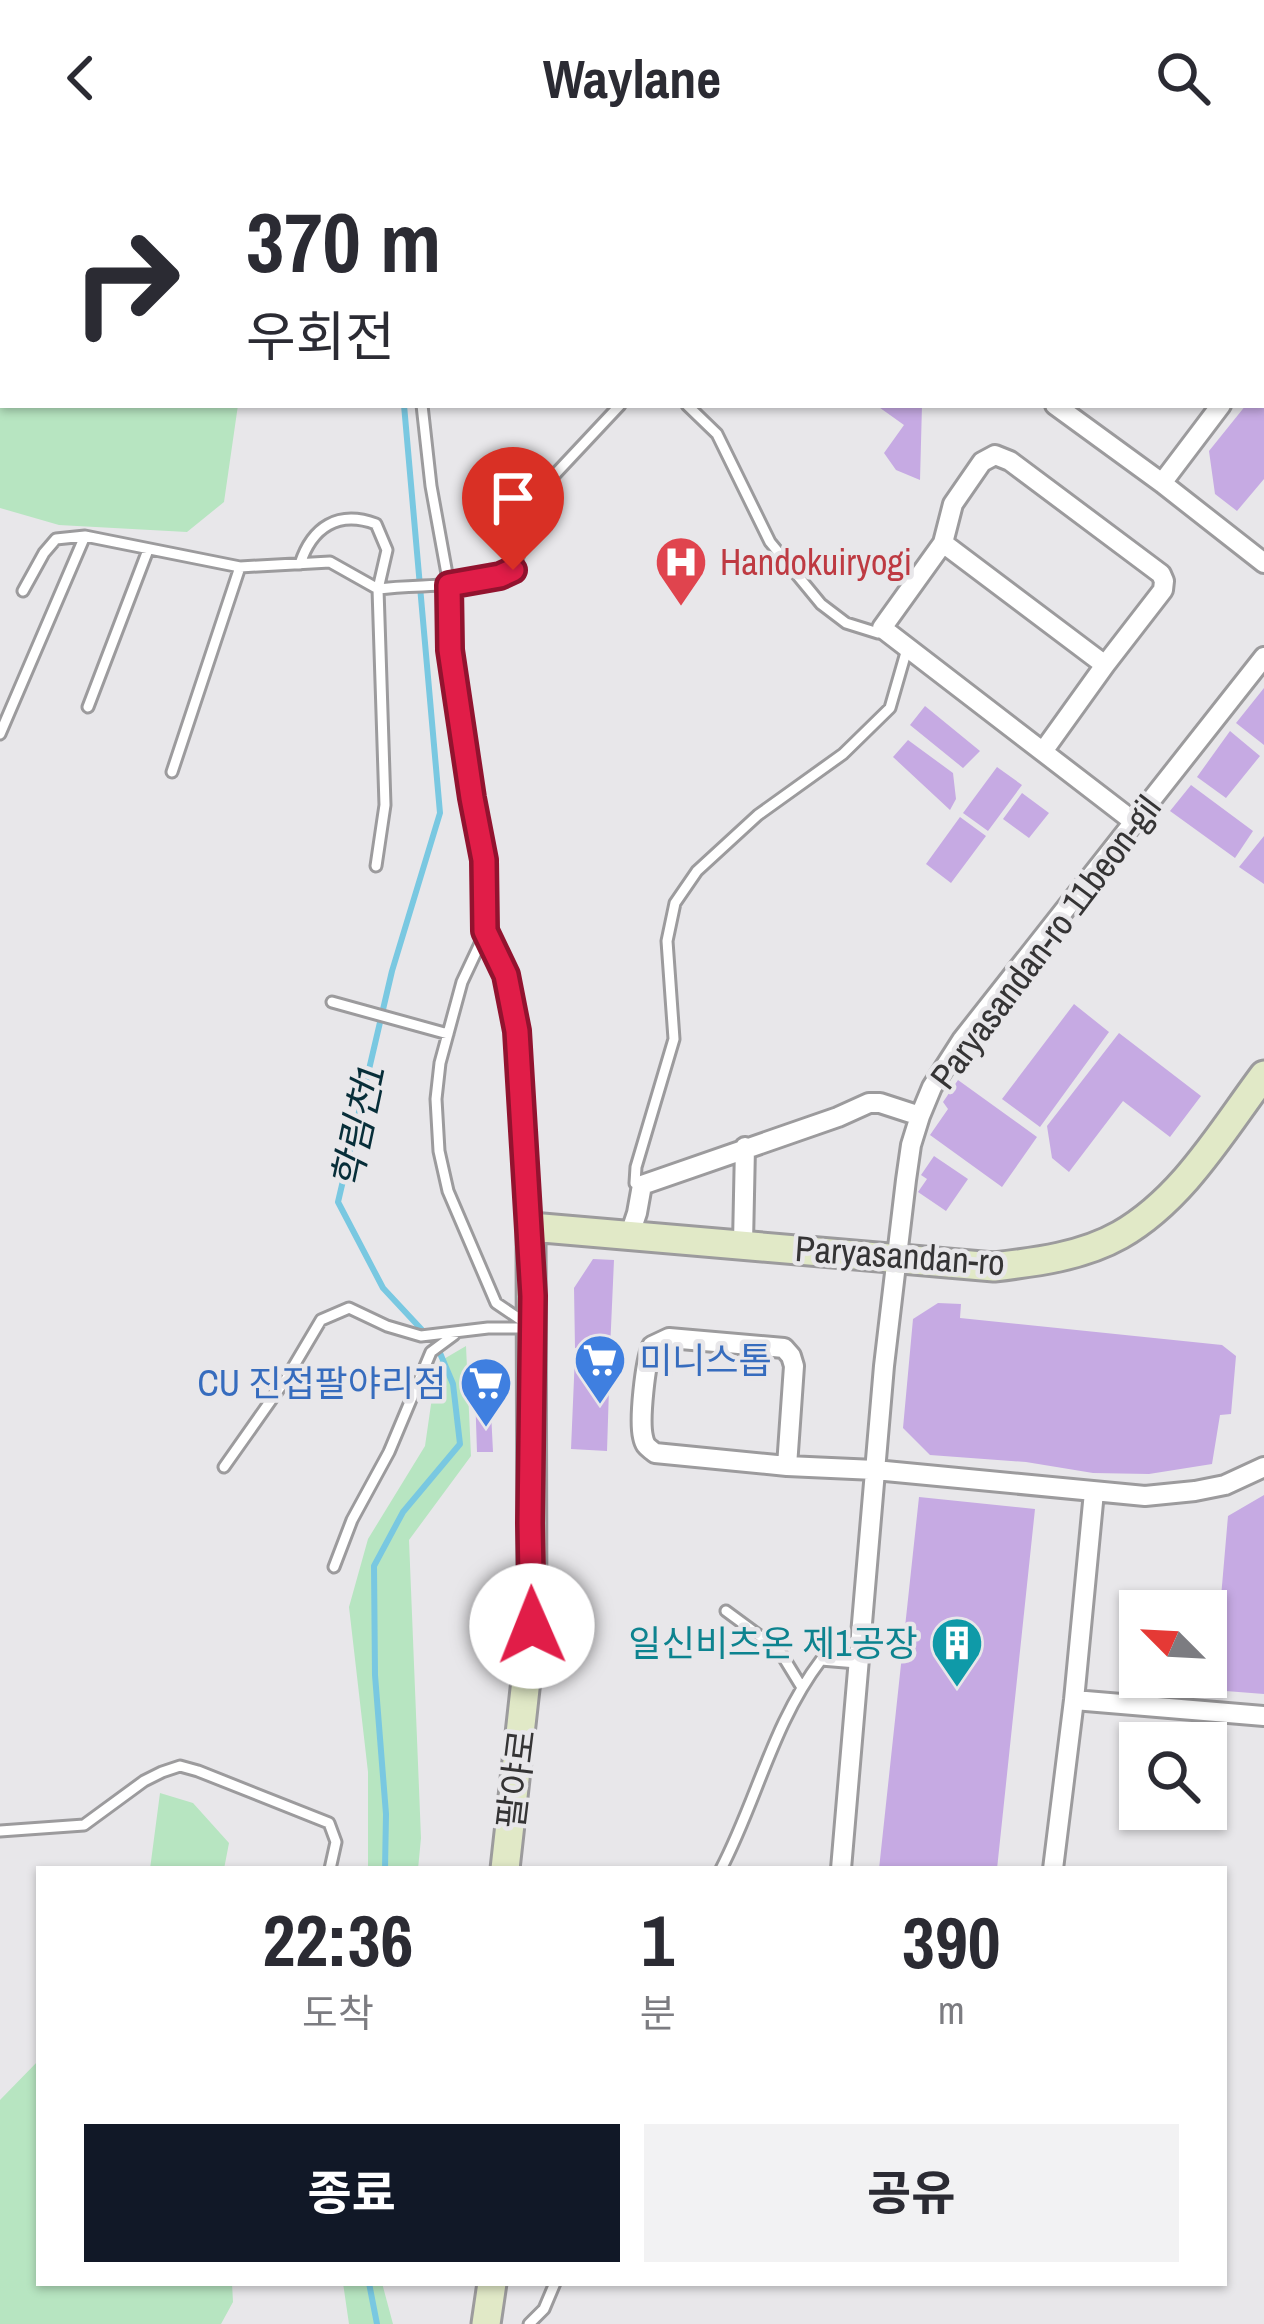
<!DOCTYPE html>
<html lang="ko">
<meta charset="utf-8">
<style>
body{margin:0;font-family:"Archivo Narrow","Noto Sans KR",sans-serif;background:#f2f2f3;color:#2b2b33;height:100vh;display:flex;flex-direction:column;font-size:45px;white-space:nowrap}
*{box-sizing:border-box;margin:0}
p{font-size:39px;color:#7c7c81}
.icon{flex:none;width:66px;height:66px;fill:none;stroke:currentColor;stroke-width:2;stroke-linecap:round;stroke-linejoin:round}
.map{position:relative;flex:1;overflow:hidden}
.drawer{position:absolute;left:36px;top:1710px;width:1191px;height:420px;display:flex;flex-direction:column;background:#fff;border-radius:0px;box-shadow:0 3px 9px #0004}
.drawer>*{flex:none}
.top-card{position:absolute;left:0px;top:0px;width:1266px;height:252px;box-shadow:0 3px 9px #0004;background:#fff;color:#2b2b33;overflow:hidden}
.needle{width:78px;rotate:294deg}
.controls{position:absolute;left:1119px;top:1434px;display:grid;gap:24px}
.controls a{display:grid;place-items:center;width:108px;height:108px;border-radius:0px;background:#fff;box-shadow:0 3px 9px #0004;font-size:60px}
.pin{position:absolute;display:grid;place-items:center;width:102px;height:102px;color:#fff;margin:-123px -51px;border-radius:50% 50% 50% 0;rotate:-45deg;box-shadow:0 0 12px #0007}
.pin .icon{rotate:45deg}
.me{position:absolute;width:132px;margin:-66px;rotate:359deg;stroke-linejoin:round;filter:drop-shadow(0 0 9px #0008)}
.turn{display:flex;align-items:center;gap:42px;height:252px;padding:0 48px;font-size:54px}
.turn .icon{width:156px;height:156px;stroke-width:2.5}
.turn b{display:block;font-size:84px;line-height:102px}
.eta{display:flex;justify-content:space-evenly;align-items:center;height:204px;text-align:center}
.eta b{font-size:72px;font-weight:700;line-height:84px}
.button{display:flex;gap:24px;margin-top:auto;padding:24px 48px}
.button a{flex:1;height:138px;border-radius:0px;background:#111827;color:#fff;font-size:48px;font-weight:700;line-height:138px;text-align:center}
.button a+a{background:#f2f2f3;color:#2b2b33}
header{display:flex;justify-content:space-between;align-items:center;height:156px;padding:0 48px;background:#fff;font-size:54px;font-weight:700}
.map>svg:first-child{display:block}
</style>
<header><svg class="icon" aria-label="back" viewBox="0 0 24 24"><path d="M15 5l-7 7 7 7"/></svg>Waylane<svg class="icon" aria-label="search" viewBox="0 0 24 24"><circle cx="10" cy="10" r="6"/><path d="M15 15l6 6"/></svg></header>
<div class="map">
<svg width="1264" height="2168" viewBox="0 0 1264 2168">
<rect width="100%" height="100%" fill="#e8e7ea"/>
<path fill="#b7e5c1" d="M3 82V249H238L224 346 187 376 59 369 0 352V83Z
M466 1190 471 1300 409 1384 421 1682 418 1713H368V1616L349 1451 368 1383 425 1290 437 1207Z
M160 1637 193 1647 229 1687 224 1713H150Z
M39 1904V2127H232L233 2146 221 2168H0V1944Z
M343 2127H382L393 2168H349Z"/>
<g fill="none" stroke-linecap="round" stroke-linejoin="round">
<path stroke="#79c8e1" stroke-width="6" d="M412 3 413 0
M385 1713 386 1658 375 1519 374 1410 403 1356 460 1288 453 1228 437 1190 383 1132 338 1046 392 815 440 657 404 249
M369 2127 377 2168"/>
</g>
<path fill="#c6aae3" d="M876 249H922L920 324 896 314 884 297 904 269Z
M1246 249H1264V323L1237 355 1215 338 1209 295Z
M1264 532V589L1236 567Z
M925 550 980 595 963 612 910 569Z
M1230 575 1260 600 1226 642 1197 621Z
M908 584 953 617 956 643 950 654 893 601Z
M997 611 1022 629 988 675 963 657Z
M1191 629 1253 675 1235 702 1170 655Z
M1022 637 1049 657 1029 682 1003 663Z
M960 661 986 680 951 727 926 708Z
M1264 680V728L1239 711Z
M1074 848 1109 876 1040 971 1002 943Z
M1119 877 1201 940 1170 981 1123 945 1069 1016 1052 1002 1047 970Z
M958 924 1037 981 1002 1031 930 979 948 953 943 946Z
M934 1000 968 1023 946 1055 918 1036 927 1023 921 1019Z
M593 1103 614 1104 610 1194 575 1192 574 1132Z
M938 1147 961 1148 960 1162 1222 1189 1236 1200 1231 1258 1220 1259 1212 1308 1149 1318 1093 1317 1026 1306 930 1299 903 1272 913 1163Z
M575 1199 610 1201 607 1295 571 1293Z
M475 1236H490L493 1296H477Z
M1264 1339V1538L1213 1534 1228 1360Z
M919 1341 1035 1353 997 1713H879Z"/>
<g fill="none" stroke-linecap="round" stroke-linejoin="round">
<g stroke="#9c9b9d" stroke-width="15">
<path id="lane" d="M433 3V0
M652 3 653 0
M422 249 431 330 449 429 450 494 484 704 486 775 506 819
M687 249 717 278 770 386 821 448 846 467 878 477 881 473
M23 435 44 397 56 383 85 380
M88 551 148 394
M0 578 85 380 240 411 330 406 378 433 387 394 376 368C338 354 312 371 300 408
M172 616 240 411
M376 710 385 649 378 433C423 427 471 434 513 414L545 329 620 249
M486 775 462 826 440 907 436 943 439 995 448 1035 496 1147 524 1166
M332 846 448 878
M642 1029 635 1027 636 1011 674 883 667 785 675 747 697 715 758 659 843 598 890 552 907 493
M224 1311 286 1223 321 1164 349 1152 387 1170 421 1180 488 1172H528
M334 1411 352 1364 389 1296 431 1196 454 1179
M726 1455 779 1494 801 1530
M0 1675 84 1669 144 1625 162 1616 180 1610 198 1615 329 1667 336 1686 330 1713
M721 1713C757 1644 773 1567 821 1504L857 1507
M529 2168 544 2153 555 2127"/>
</g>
<g stroke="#9c9b9d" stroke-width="24">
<path id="street" d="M1035 0 1039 3
M910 3 912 0
M1263 115 1264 116
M1263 194 1264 192
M1055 249 1162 327 1264 407
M1162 327 1221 249
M943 387 1105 509
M1044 594 1105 509 1163 434 1164 425 1161 418 1010 305 995 299 982 306 953 348 943 387 882 472 1133 665
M506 819 517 876 531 1071
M630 1078 637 1057 642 1029 838 961 869 947H880L920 960
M743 1087 745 991
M787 1310 794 1210 791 1200 784 1192 669 1182 652 1190C645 1207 639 1264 643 1281 645 1291 648 1291 655 1297L787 1310 875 1314 1145 1340 1195 1335 1225 1329 1264 1311
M1074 1544 1264 1560
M841 1713 884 1210 906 1024 911 989 920 960 932 931 962 884 1264 501
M1053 1713 1074 1544 1094 1336"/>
</g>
<g stroke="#9c9b9d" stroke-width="33">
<path id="secondary" d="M505 1713 532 1470 531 1071 994 1111C1037 1106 1083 1100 1120 1079 1183 1043 1222 975 1264 919
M486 2168 492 2127"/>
</g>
<use href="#lane" stroke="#fff" stroke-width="9"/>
<use href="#street" stroke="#fff" stroke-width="18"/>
<use href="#secondary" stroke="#e1e9c7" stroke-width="27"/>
</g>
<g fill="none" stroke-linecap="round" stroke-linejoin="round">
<g stroke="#92132f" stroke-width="30">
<path id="route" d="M513 414 500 420 449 429 450 494 472 642 484 704 485 775 506 819 517 875 533 1140 530 1367 532 1470"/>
</g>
<use href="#route" stroke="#e11d48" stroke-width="21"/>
</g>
<defs>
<g id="hospital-pin" transform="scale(2.7)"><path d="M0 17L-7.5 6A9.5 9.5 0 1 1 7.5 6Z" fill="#e0444e" stroke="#e8e7ea"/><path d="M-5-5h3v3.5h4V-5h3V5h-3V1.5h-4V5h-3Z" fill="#fff"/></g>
<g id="supermarket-pin" transform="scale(2.7)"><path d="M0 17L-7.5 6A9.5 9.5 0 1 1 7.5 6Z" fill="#3f7fe0" stroke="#e8e7ea"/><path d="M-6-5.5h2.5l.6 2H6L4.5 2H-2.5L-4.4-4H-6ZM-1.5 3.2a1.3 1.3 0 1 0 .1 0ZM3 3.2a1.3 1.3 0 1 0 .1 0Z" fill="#fff"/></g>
<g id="building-pin" transform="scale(2.7)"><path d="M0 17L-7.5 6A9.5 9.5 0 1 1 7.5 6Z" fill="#0f9aa8" stroke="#e8e7ea"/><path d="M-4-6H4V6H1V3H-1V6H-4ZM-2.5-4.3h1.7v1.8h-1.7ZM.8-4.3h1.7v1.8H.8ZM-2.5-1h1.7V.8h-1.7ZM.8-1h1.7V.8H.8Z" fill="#fff"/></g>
</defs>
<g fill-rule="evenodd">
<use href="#hospital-pin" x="681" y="406"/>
<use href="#supermarket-pin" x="600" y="1204"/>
<use href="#supermarket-pin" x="486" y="1227"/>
<use href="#building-pin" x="957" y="1487"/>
</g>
<g text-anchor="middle" stroke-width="9" stroke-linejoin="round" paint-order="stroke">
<g font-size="36" fill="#be3a42" stroke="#e8e7ea" text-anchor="start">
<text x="720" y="419">Handokuiryogi</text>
</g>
<g font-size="36" fill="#353435" stroke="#e8e7ea">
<text transform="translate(1045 786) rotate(-53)" y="13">Paryasandan-ro 11beon-gil</text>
<text transform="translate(900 1099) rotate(4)" y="13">Paryasandan-ro</text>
<text transform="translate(516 1623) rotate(-83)" y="13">팔야로</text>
</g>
<g font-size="36" fill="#366cbe" stroke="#e8e7ea" text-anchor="start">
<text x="639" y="1217">미니스톱</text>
<text x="447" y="1240" text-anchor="end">CU 진접팔야리점</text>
</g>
<g font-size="36" fill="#0d838f" stroke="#e8e7ea" text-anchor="end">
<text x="918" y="1500">일신비츠온 제1공장</text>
</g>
<g font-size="39" font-style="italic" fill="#072e39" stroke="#e8e7ea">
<text transform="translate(358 971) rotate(-78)" y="14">학림천1</text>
</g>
</g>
</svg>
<div class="controls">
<a><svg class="needle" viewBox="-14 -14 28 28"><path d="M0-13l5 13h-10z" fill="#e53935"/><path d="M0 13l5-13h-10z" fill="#7c7c81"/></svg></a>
<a><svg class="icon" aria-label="search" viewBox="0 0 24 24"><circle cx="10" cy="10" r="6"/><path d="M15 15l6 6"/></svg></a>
</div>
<div class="pin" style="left:513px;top:414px;background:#d93025"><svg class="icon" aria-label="arrive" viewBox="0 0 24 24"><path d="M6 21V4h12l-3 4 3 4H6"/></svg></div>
<svg class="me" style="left:532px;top:1470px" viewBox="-20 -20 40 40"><circle r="19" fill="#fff"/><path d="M0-13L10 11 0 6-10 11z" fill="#e11d48"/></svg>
<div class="top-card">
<div class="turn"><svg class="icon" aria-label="right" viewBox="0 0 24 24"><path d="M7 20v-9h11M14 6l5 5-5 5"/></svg><div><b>370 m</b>우회전</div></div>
</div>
<section class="drawer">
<div class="eta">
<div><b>22:36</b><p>도착</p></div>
<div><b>1</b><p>분</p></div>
<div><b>390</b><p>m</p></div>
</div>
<div class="button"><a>종료</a><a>공유</a></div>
</section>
</div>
